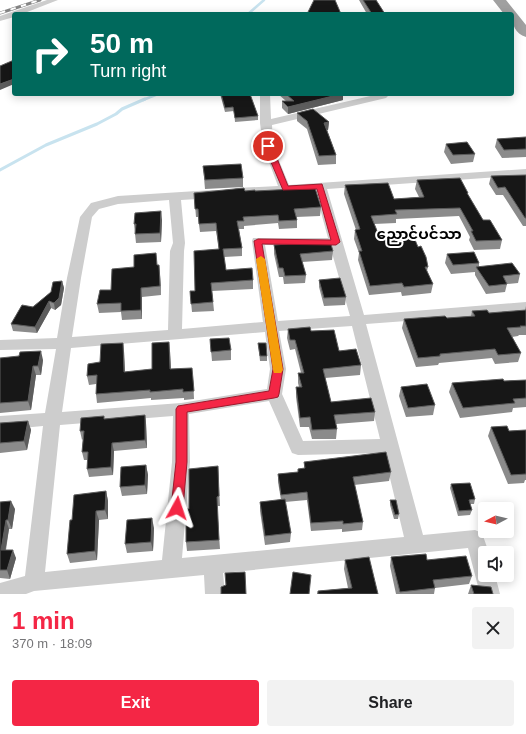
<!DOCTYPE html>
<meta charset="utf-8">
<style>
body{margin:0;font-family:Arial,"Noto Sans Myanmar",sans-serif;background:#f2f2f2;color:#202124;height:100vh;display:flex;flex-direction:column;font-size:15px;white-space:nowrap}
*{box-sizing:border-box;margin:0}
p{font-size:13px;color:#757577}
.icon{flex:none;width:22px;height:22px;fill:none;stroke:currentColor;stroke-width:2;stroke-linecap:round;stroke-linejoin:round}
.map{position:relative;height:594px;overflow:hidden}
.side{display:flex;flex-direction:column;background:#fff;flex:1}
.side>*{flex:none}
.banner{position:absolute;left:12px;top:12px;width:502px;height:84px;border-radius:4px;box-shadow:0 2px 10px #0003;background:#00695c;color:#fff;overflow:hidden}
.needle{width:26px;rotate:263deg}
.tools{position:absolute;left:478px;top:502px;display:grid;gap:8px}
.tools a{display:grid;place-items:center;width:36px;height:36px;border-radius:4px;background:#fff;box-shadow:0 2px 10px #0003;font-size:20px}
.pin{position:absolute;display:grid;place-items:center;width:34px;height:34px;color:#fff;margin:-17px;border:2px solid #fff;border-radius:50%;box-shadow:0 1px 4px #0007}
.me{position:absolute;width:44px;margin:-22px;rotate:5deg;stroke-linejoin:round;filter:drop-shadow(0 0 3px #0008)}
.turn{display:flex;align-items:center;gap:14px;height:84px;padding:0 12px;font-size:18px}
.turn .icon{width:52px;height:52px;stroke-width:2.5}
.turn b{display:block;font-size:28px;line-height:34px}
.round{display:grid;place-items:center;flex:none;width:42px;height:42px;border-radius:4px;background:#f2f2f2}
.headline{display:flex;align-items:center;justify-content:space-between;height:68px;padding:0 12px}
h1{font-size:24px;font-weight:800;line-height:30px;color:#f42645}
.primary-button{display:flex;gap:8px;margin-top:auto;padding:8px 12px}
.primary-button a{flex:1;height:46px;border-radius:4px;background:#f42645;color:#fff;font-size:16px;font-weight:800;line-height:46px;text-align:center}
.primary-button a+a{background:#f2f2f2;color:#202124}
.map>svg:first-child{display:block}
</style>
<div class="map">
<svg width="526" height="594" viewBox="0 0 526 594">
<rect width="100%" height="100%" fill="#fff"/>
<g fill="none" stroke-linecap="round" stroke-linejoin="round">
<path stroke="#c8e3ef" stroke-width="2.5" d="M248 14 264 0
M143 100 158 94"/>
<path stroke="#c8e3ef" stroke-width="3" d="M0 170 46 145 97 124 116 114 122 109 145 99"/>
<path fill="#cdcdcd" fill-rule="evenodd" d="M47 0H58L22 14H14V17L0 21V16Z
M260 94H270L271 119 379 94H386L388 96 386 98 272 125 273 146 289 185 526 169V175L327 189 364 315 526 302V312L366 324 423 535 475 530 482 533 489 553H485V575H495L500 594H480L468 548 223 573 225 594H205L204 575 34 591 26 594H0V583L25 576 43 426 0 430V416L45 413 56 349 0 350V340L57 338 67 278 80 217 91 203 118 196 213 190 217 191 219 194 217 197 213 198 181 200 185 243 184 251 182 329 263 322 252 241 253 238H328L315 190 236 196 232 194 230 192 232 190 236 188 278 186 263 146 260 123ZM169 200 173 243 170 251 168 330 72 337 81 278 92 217 99 209 118 204ZM265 245 330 246 350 316 278 321ZM352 326 380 439 303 441 282 394 286 369 279 331ZM265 332 270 369 267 389 181 403 62 412 71 348ZM269 401 292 453 298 455 384 453 404 537 182 558 190 462 189 414ZM173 416 172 462 162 560 45 572 60 425Z"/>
<path fill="#a0a0a0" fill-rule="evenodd" d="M493 0H506L526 25V37C515 34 512 24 512 14H504Z"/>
<g stroke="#858585" stroke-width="3">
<path id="rail" d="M0 13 40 0"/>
</g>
<use href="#rail" stroke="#fff" stroke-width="2" stroke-dasharray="5.5" stroke-linecap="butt"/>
</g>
<path fill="#8b8b8b" d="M359 0H376L385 14H367Z
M220 94H250L258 116V120L235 122 234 111 225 112Z
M278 94H343V100L288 114 282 108V101H286Z
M297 113 329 122 328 130H327L336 155V164L318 165 307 129 297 121Z
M526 137V157L502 158 495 147 497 139Z
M446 144 475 154 473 162 451 164 444 152Z
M203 166 243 178V187L205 189Z
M526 175V226H523L503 195H496L489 184 491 176Z
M417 180 468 193V195L483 220 502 240 500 249 474 250 469 240 470 237 459 216 396 219V223L374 224 380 238 428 267 427 271 433 284 431 293 402 296 401 292 369 295 358 260 359 253 354 239 355 230H356L344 194 345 185 394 199 419 197 415 189Z
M245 191H255L321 207 320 216 296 217 297 220V228L279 229 278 223 244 226V229H239L242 248V256L224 257 226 270 253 280V289L212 291 214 311 192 312 190 291H195L219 249 216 231 200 232 198 217H196L194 193Z
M162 220 161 242 136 243 134 224Z
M274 245 333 251 332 260 302 262 306 275 305 283 284 284 283 277H279L274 254Z
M447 254 479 263V267L520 274 518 283 507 284 505 292 486 294 475 275V272L451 274 445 263Z
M157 265 160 274 161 295 142 297V319L122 320 121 312 99 313 97 304 111 290Z
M319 280 346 297 345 305 324 306 319 287Z
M62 281 64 288 61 305 55 310 51 308 37 333 13 331 11 324 51 292Z
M526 306V335H519L518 336 512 337 521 353 518 362 495 364 492 358 439 363 438 365 416 367 402 328 404 319 447 318 471 316 472 311 489 313 525 310Z
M288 329 311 331 361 365 360 375 325 378 331 402 375 412 374 421 336 424 337 429 336 439H312L309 427H300L296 397V387H299L298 383V373H301L295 349 290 350 287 338Z
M210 339 231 350V360L212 361Z
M258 343 267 356V361H260Z
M124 351 125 372 152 369 170 351 171 369 193 376 194 399 184 400V398L151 400V398L97 403 96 394V384L89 385 87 376 100 362Z
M0 358 43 360 41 375H36L31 410 0 413Z
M526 380V407L513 408 512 412 460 418 449 392 452 383 504 381Z
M401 387 435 405 433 415 406 417 399 396Z
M145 415 146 423 147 448 114 451 113 475 89 477 87 469V460H84L82 452 83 439 82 440 80 431 104 416V419Z
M28 421 31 430 27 450 0 453V423Z
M491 427 509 431 526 430V480H525L524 483 508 484 488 436Z
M304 462 391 472 389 481 354 485 363 522 362 530 342 532V529L311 531 307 500 285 502 291 533 290 542 265 545 260 511V502L281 500 278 482V474L298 472V469L304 468Z
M146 465 148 475 147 494 122 496 120 487Z
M218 466 220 506H217L220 549 187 551 186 542 189 509Z
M451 484 475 499 474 504H470L472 510 470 515 458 516 450 488Z
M106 491 108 501V519L99 520 97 560 70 563 67 554 72 520Z
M390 500 399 514 398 519H394L390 505Z
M0 502 15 509 12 529H9L6 550 16 558 10 579 0 578Z
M154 528 153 551 127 553 125 544Z
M391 557 427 560 472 576 469 584 435 588 434 594H396L390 566Z
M345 560 378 594H317L318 591 348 588 344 569Z
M471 585 493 594H468Z"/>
<path fill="#5d5d5d" d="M14 79V84L0 90V84Z
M341 94H343V100L288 114V107Z
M329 122 328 130 324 131V123Z
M161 211 162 220 161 242 160 233Z
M159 265 160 274 161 295 160 286Z
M62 281 64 288 61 305 55 310 54 303Z
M141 288 142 297V319L141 310Z
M49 301 51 308 37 333 35 327Z
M169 342 170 351 171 378 170 369Z
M123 343 124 351 125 380 124 372Z
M41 351 43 360 41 375 38 366Z
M33 366 36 375 31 410 28 401Z
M145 415 146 423 147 448 145 440Z
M28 421 31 430 27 450 24 441Z
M112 443 114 451 113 475 111 467Z
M146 465 148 475 147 494 145 485Z
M106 491 108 501V519L105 510Z
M11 501 15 509 12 529 8 520Z
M96 511 99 520 97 560 95 551Z
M152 518 154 528 153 551 151 542Z
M6 520 9 529 4 558 1 550Z
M13 550 16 558 10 579 7 570Z"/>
<path fill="#171717" stroke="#5d5d5d" d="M314 0H335L341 14H307Z
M363 0H376L385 14H372Z
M14 60V79L0 84V66Z
M221 94H250L258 116 235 118 233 107 225 108Z
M286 94H341L288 107 282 101H294Z
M313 109 329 122 324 123 336 155 319 156 307 121 297 113Z
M526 137V149L504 150 497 139Z
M467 142 475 154 453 155 446 144Z
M241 164 243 178 205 180 203 166Z
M526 175V218H525L505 187 498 188 491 176Z
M460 178 468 193H467L483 220H490L502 240 476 241 471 231H473L460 208 395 210 397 214 371 216 380 238 413 235 418 247 421 246 426 257 428 267H425L433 284 404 287 402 283 370 286 359 251H362L355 230 360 229 345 185 388 183 394 199 424 197 417 180Z
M244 188 245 191 255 190V191L315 188 321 207 294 209 297 220 279 221 278 215 243 217 244 221H237L242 248 223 249 226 270 252 268 253 280 211 283 213 302 191 304 190 291H195L194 251 219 249 216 223 199 224 198 209H195L194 193Z
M161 211 160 233 135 234 136 224H134L135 213Z
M330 241 333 251 300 254 306 275 285 276 283 268H279L274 245Z
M474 252 479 263 453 265 447 254Z
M156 253 157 265H159L160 286 141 288V310L121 311V303L97 304 100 290H111L112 269 134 267V255Z
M512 263 520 274 503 276 507 284 489 286 476 267Z
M340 278 346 297 324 298 319 280Z
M62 281 59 298 54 303 49 301 35 327 11 324 22 305 33 307 51 292 53 282Z
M487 310 489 313 526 310V326H520L521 327 507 328 521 353 498 355 495 349 440 354V356L418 358 404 319 445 316 447 318 475 316 472 311Z
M310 327 311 331 334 330 339 351 356 349 361 365 323 369 331 402 371 398 375 412 334 415 337 429 312 430 310 417 300 418 296 387H302L298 373H304L295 340H290L288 329Z
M229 338 231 350 211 352 210 339Z
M169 342 170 369 192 368 194 391 183 392V389L150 392V390L96 394 97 375 87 376 88 364 100 362 101 344 123 343 124 372 152 369V343Z
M258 343H266L267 356H260Z
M41 351 38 366H33L28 401 0 403V358L19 356 20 352Z
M503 379 504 381 526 380V398L513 399 515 403 463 408 452 383Z
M427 384 435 405 408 408 401 387Z
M145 415V440L112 443 111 467 87 469 88 452H82L84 431H80L81 418 104 416V419Z
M28 421 24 441 0 443V423Z
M507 426 509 431 526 430V474L511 475 491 427Z
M386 452 391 472 353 477 363 522 343 524V521L311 523 307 492 281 495 278 474 298 472V469L305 468 304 462Z
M146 465 145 485 120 487 121 467Z
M218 466 219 496 217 497 219 540 186 542V509H189V469Z
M470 483 475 499 469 500 472 510 459 511 451 484Z
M106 491 105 510 96 511 95 551 67 554 70 520H72L74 495Z
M285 499 291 533 265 536 260 502Z
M390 500H396L399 514 395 515Z
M11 501 8 520H6L1 550H13L7 570H0V502Z
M152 518 151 542 125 544 127 520Z
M426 554 427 560 466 556 472 576 433 580 435 588 400 592 391 557Z
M369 557 378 594H318V591L352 588 345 560Z
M245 572 246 594H221V587L226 585 225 573Z
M293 572 311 575 309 594H290Z
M471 585 491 587 493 594H474Z"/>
<path fill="#f42645" stroke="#9f192d" d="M268 144 272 146 288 186 322 184 340 242 336 245 262 244 283 369 279 394 278 397 274 398 187 412V462L183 508 181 511 177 513 173 511 171 508 176 462V409L178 406 269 391 273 369 254 241 258 239 331 240 317 189 283 190 264 146Z"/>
<path fill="#f59e0b" d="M261 256 265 259 283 370 281 373H274L273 370 256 259Z"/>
<g text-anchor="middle" stroke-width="4" stroke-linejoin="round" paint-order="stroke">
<g font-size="15" font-weight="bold" fill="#000" stroke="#fff">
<text x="419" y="239">ညောင်ပင်သာ</text>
</g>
</g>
</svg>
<div class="tools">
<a><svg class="needle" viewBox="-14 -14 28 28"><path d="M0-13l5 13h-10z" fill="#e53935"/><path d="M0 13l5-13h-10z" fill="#757577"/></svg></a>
<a><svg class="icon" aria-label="sound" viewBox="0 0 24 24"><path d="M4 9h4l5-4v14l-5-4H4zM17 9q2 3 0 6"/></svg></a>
</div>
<div class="pin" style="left:268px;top:146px;background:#d93025"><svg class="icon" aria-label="arrive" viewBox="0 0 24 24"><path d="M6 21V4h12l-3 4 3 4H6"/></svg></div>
<svg class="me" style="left:177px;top:508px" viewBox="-20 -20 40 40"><path d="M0-17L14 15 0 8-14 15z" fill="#f42645" stroke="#fff" stroke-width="4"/></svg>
<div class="banner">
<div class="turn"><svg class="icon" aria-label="right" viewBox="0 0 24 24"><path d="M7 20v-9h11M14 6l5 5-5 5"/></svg><div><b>50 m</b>Turn right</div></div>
</div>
</div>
<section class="side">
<div class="headline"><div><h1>1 min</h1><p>370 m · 18:09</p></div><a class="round"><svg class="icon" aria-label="close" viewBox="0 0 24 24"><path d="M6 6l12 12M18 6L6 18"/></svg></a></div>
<div class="primary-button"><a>Exit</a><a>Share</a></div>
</section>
